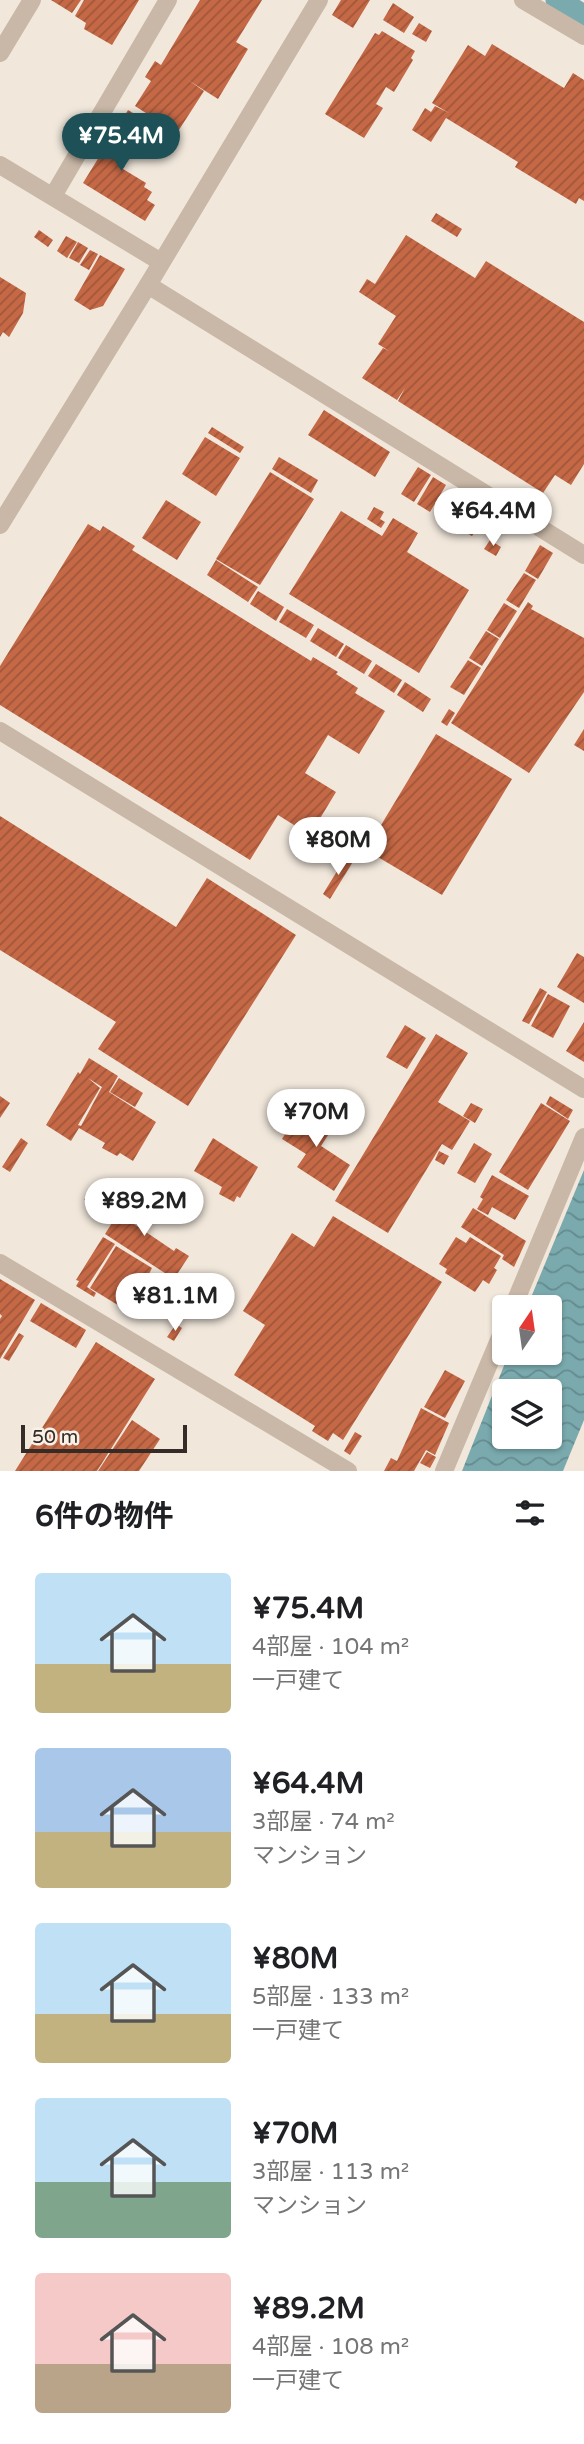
<!DOCTYPE html>
<html lang="ja">
<head>
<meta charset="utf-8">
<style>
  :root { --surface:#fff; --page:#f6f6f6; --text:#202124; --muted:#757577; --accent:#1d5157 }
  body { margin:0; font-family:"Varela Round","Noto Sans JP",sans-serif; background:var(--page); color:var(--text); height:100vh; display:flex; flex-direction:column; font-size:26px; white-space:nowrap }
  * { box-sizing:border-box; margin:0 }
  p { font-size:23px; color:var(--muted) }
  .icon { flex:none; width:38px; height:38px; fill:none; stroke:currentColor; stroke-width:2; stroke-linecap:round; stroke-linejoin:round }
  .map { position:relative; height:1471px; overflow:hidden }
  .drawer { display:flex; flex-direction:column; background:var(--surface); flex:1 }
  .drawer>* { flex:none }
  .needle { width:46px; rotate:13deg }
  .controls { position:absolute; left:492px; top:1295px; display:grid; gap:14px }
  .controls a { display:grid; place-items:center; width:70px; height:70px; border-radius:7px; background:var(--surface); box-shadow:0 2px 5px #0004; font-size:35px }
  .scale { position:absolute; left:21px; bottom:18px; width:166px; box-sizing:border-box; padding-left:7px; border:4px solid #362c27; border-top:0; font-size:19px; line-height:24px; white-space:nowrap; color:#362c27; -webkit-text-stroke:5px #f9f1e7; paint-order:stroke }
  .price { position:absolute; translate:-50% -60px; padding:0 16px; border-radius:24px; background:#fff; color:#222; font-size:23px; line-height:46px; filter:drop-shadow(0 2px 4px #0008) }
  .price::after { content:''; position:absolute; left:50%; top:42px; width:21px; height:16px; margin-left:-10px; background:inherit; clip-path:polygon(0 0,100% 0,50% 100%) }
  .price.on { background:var(--accent); color:#fff }
  ul { padding:0; list-style:none }
  li { display:flex; align-items:center; gap:21px; height:175px; padding:0 35px }
  li span { display:grid; place-items:center; flex:none; width:196px; height:140px; border-radius:7px; color:#555 }
  li>.icon { margin-inline-start:auto }
  span .icon { width:84px; height:84px; fill:#fffc; stroke-width:1 }
  li b { font-size:30px }
  h2 { display:flex; justify-content:space-between; align-items:center; height:84px; padding:0 35px; font-size:30px }
  .map>svg:first-child { display:block }
  .water { fill:url(#water-waves); fill-rule:evenodd }
  .lines { fill:none; stroke-linecap:round; stroke-linejoin:round }
  .canal { stroke:#7aaaae; stroke-width:23 }
  .building { fill:url(#building-hatch); fill-rule:evenodd }
  .minor { stroke:#c9b8a7; stroke-width:18 }
  .tertiary { stroke:#c9b8a7; stroke-width:18 }
</style>
</head>
<body>
<div class="map">
<svg width="584" height="1471" viewBox="0 0 584 1471">
  <defs>
    <pattern id="water-waves" width="16" height="10" patternUnits="userSpaceOnUse" patternTransform="scale(1.75)"><rect width="16" height="10" fill="#7aaaae"/><path d="M0 5q4-4 8 0t8 0" fill="none" stroke="#658b8e"/></pattern>
    <pattern id="building-hatch" width="6" height="6" patternUnits="userSpaceOnUse" patternTransform="scale(1.75)"><rect width="6" height="6" fill="#c56845"/><path d="M-1 1l2-2M0 6l6-6M5 7l2-2" fill="none" stroke="#a1563a"/></pattern>
  </defs>
  <rect width="100%" height="100%" fill="#f1e7db"/>
  <!-- water -->
  <path class="water" d="M584 1170V1420L563 1471H462L509 1353H550V1307H527ZM504 1391H550V1437H504Z"/>
  <g class="lines">
    <!-- canal -->
    <path class="canal" d="M557 0 584 16"/>
  </g>
  <!-- building -->
  <path class="building" d="M51 0H81L72 13Z
    M84 0H139L112 45 84 29 86 23 75 16Z
    M200 0H262L236 42 248 49 218 99 188 80 204 91 177 133 135 106 151 81 145 77 155 61 161 65Z
    M341 0H370L353 28 332 15Z
    M393 3 414 17 404 33 383 20Z
    M419 23 432 31 426 42 412 34Z
    M382 31 415 51 411 58 413 60 394 92 386 87 376 104 383 108 364 138 325 114 375 33 379 35Z
    M492 44 564 88 573 73 584 80V201L579 198 576 204 515 167 518 162 446 118 431 142 412 130 425 108 431 112 435 106 449 113 432 103 468 45 485 56Z
    M128 110 143 119 117 161 125 166 123 169 146 183 144 187 152 192 147 200 155 205 145 221 83 183Z
    M436 213 462 229 457 237 431 221Z
    M39 230 53 240 48 247 34 237Z
    M406 235 475 278 486 261 584 322V464L571 485 555 475 543 493 398 401 405 388 397 400 362 378 383 348 389 351 378 344 396 316 359 292 367 279 375 284Z
    M66 236 77 242 67 258 57 251Z
    M78 242 88 248 79 263 69 258Z
    M90 250 98 254 89 270 80 265Z
    M100 255 125 269 103 306 90 310 74 300Z
    M0 277 26 293 23 313 9 337 3 332 0 337Z
    M324 410 390 452 375 477 308 435Z
    M212 427 244 447 240 453 208 433Z
    M205 437 240 458 216 496 182 474Z
    M279 457 318 480 311 493 272 469Z
    M418 467 431 475 414 502 401 494Z
    M270 472 314 499 260 585 216 559Z
    M433 477 446 485 430 512 417 504Z
    M459 493 472 501 455 529 442 521Z
    M166 500 201 522 177 560 142 538Z
    M474 504 487 511 472 536 459 529Z
    M374 507 384 512 380 519 385 522 381 528 367 519Z
    M341 511 382 536 393 518 418 533 407 552 469 590 419 673 289 594Z
    M88 524 100 531 103 526 135 546 132 550 311 661 313 657 338 672 336 674 358 688 355 693 385 711 359 754 328 735 305 773 336 792 310 835 278 815 250 860 0 705V666Z
    M490 540 501 547 496 556 484 549Z
    M540 545 553 553 538 579 525 571Z
    M216 560 258 587 248 602 207 575Z
    M524 573 536 580 519 608 506 600Z
    M258 591 284 607 276 621 250 604Z
    M528 602 533 606 531 609 584 638V692L529 773 451 723Z
    M504 603 517 611 500 638 487 630Z
    M287 609 314 625 306 638 279 622Z
    M318 628 344 644 336 657 310 641Z
    M486 631 499 639 482 666 469 658Z
    M346 645 372 661 364 674 338 658Z
    M468 660 481 668 464 695 450 687Z
    M376 664 402 680 394 693 368 676Z
    M405 682 431 699 423 712 397 695Z
    M449 709 455 713 447 726 441 722Z
    M584 729V751L574 745Z
    M436 734 512 779 442 895 366 850Z
    M0 816 176 927 207 878 296 935 188 1106 98 1049 116 1022 0 950Z
    M347 855 354 860 330 899 323 894Z
    M577 953 584 957V1003L557 987Z
    M540 988 547 992 529 1024 522 1021Z
    M548 994 570 1006 553 1038 531 1026Z
    M584 1022V1062L566 1051Z
    M405 1025 426 1038 407 1069 386 1057Z
    M436 1034 468 1053 438 1102 470 1121 452 1150 442 1144 388 1233 335 1201Z
    M89 1058 118 1076 109 1092 156 1122 133 1161 120 1153 117 1156 102 1148 105 1143 79 1128 71 1141 46 1125 78 1072 80 1074ZM88 1078 102 1087 81 1126 78 1125 100 1088Z
    M119 1078 143 1093 135 1107 110 1092Z
    M0 1096 10 1103 0 1118Z
    M550 1096 573 1110 568 1119 546 1104Z
    M471 1103 483 1109 475 1123 463 1116Z
    M541 1103 570 1121 528 1190 499 1172Z
    M303 1106 334 1126 321 1146 350 1165 334 1191 297 1167 306 1154 282 1139Z
    M21 1138 28 1143 10 1172 2 1167Z
    M213 1138 258 1167 240 1198 237 1196 234 1202 219 1194 222 1187 194 1171Z
    M474 1143 492 1154 475 1183 457 1173Z
    M439 1151 449 1156 444 1165 435 1160Z
    M492 1175 529 1196 515 1220 492 1207 488 1215 477 1209 483 1199 480 1197Z
    M92 1186 108 1194 101 1209 84 1200Z
    M132 1191 149 1202 134 1224 174 1251 176 1248 189 1256 174 1279 105 1234Z
    M473 1208 526 1241 514 1267 502 1259 504 1255 461 1227Z
    M333 1216 442 1282 343 1440 333 1433 328 1441 312 1431 315 1426 234 1375 265 1325 243 1311 292 1233 314 1247Z
    M103 1237 115 1244 87 1287 96 1293 94 1297 76 1286 79 1281 76 1280Z
    M456 1237 466 1243 470 1237 501 1256 494 1268 497 1270 489 1284 483 1280 475 1292 445 1273 447 1269 439 1264Z
    M116 1246 152 1268 141 1290 133 1286 121 1307 90 1288Z
    M0 1279 35 1300 0 1359V1319L2 1316 0 1314Z
    M41 1303 86 1330 76 1348 30 1321Z
    M176 1324 182 1328 174 1341 167 1337Z
    M19 1333 24 1336 9 1361 3 1358Z
    M96 1342 155 1379 97 1471H15Z
    M445 1370 465 1381 445 1418 424 1407Z
    M421 1408 449 1423 435 1455 426 1450 414 1471H384L391 1458 397 1461Z
    M132 1420 160 1439 139 1471H98Z
    M355 1432 362 1436 350 1455 344 1451Z
    M427 1452 436 1457 430 1468 420 1463Z"/>
  <g class="lines">
    <!-- minor -->
    <path class="minor" d="M523 0 584 36
      M0 53 32 0
      M53 196 168 0
      M148 285 584 555
      M0 731 584 1089
      M513 1307 584 1137
      M444 1471 504 1328"/>
    <!-- tertiary -->
    <path class="tertiary" d="M0 165 161 262
      M0 525 148 285 319 0
      M0 1263 348 1471"/>
  </g>
</svg>
<div class="controls">
<a><svg class="needle" viewBox="-14 -14 28 28"><path d="M0-13l5 13h-10z" fill="#e53935"/><path d="M0 13l5-13h-10z" fill="#757577"/></svg></a>
<a><svg class="icon" aria-label="layers" viewBox="0 0 24 24"><path d="M12 4l9 5-9 5-9-5zM3 14l9 5 9-5"/></svg></a>
</div>
<div class="scale">50 m</div>
<b class="price on" style="left:121px;top:173px">¥75.4M</b>
<b class="price" style="left:493px;top:548px">¥64.4M</b>
<b class="price" style="left:338px;top:877px">¥80M</b>
<b class="price" style="left:316px;top:1149px">¥70M</b>
<b class="price" style="left:144px;top:1238px">¥89.2M</b>
<b class="price" style="left:175px;top:1333px">¥81.1M</b>
</div>
<section class="drawer">
<h2>6件の物件<svg class="icon" aria-label="filters" viewBox="0 0 24 24"><path d="M4 7h16M4 17h16"/><circle cx="9" cy="7" r="2"/><circle cx="15" cy="17" r="2"/></svg></h2>
<ul>
<li><span style="background:linear-gradient(#bfe0f5 65%,#c2b280 0)"><svg class="icon" aria-label="home" viewBox="0 0 24 24"><path d="M3 11l9-7 9 7M6 9v11h12V9"/></svg></span><div><b>¥75.4M</b><p>4部屋 · 104 m²</p><p>一戸建て</p></div></li>
<li><span style="background:linear-gradient(#a9c7e8 60%,#c2b280 0)"><svg class="icon" aria-label="home" viewBox="0 0 24 24"><path d="M3 11l9-7 9 7M6 9v11h12V9"/></svg></span><div><b>¥64.4M</b><p>3部屋 · 74 m²</p><p>マンション</p></div></li>
<li><span style="background:linear-gradient(#bfe0f5 65%,#c2b280 0)"><svg class="icon" aria-label="home" viewBox="0 0 24 24"><path d="M3 11l9-7 9 7M6 9v11h12V9"/></svg></span><div><b>¥80M</b><p>5部屋 · 133 m²</p><p>一戸建て</p></div></li>
<li><span style="background:linear-gradient(#bfe0f5 60%,#7fa58c 0)"><svg class="icon" aria-label="home" viewBox="0 0 24 24"><path d="M3 11l9-7 9 7M6 9v11h12V9"/></svg></span><div><b>¥70M</b><p>3部屋 · 113 m²</p><p>マンション</p></div></li>
<li><span style="background:linear-gradient(#f6c9c9 65%,#b9a48a 0)"><svg class="icon" aria-label="home" viewBox="0 0 24 24"><path d="M3 11l9-7 9 7M6 9v11h12V9"/></svg></span><div><b>¥89.2M</b><p>4部屋 · 108 m²</p><p>一戸建て</p></div></li>
</ul>
</section>
</body>
</html>
